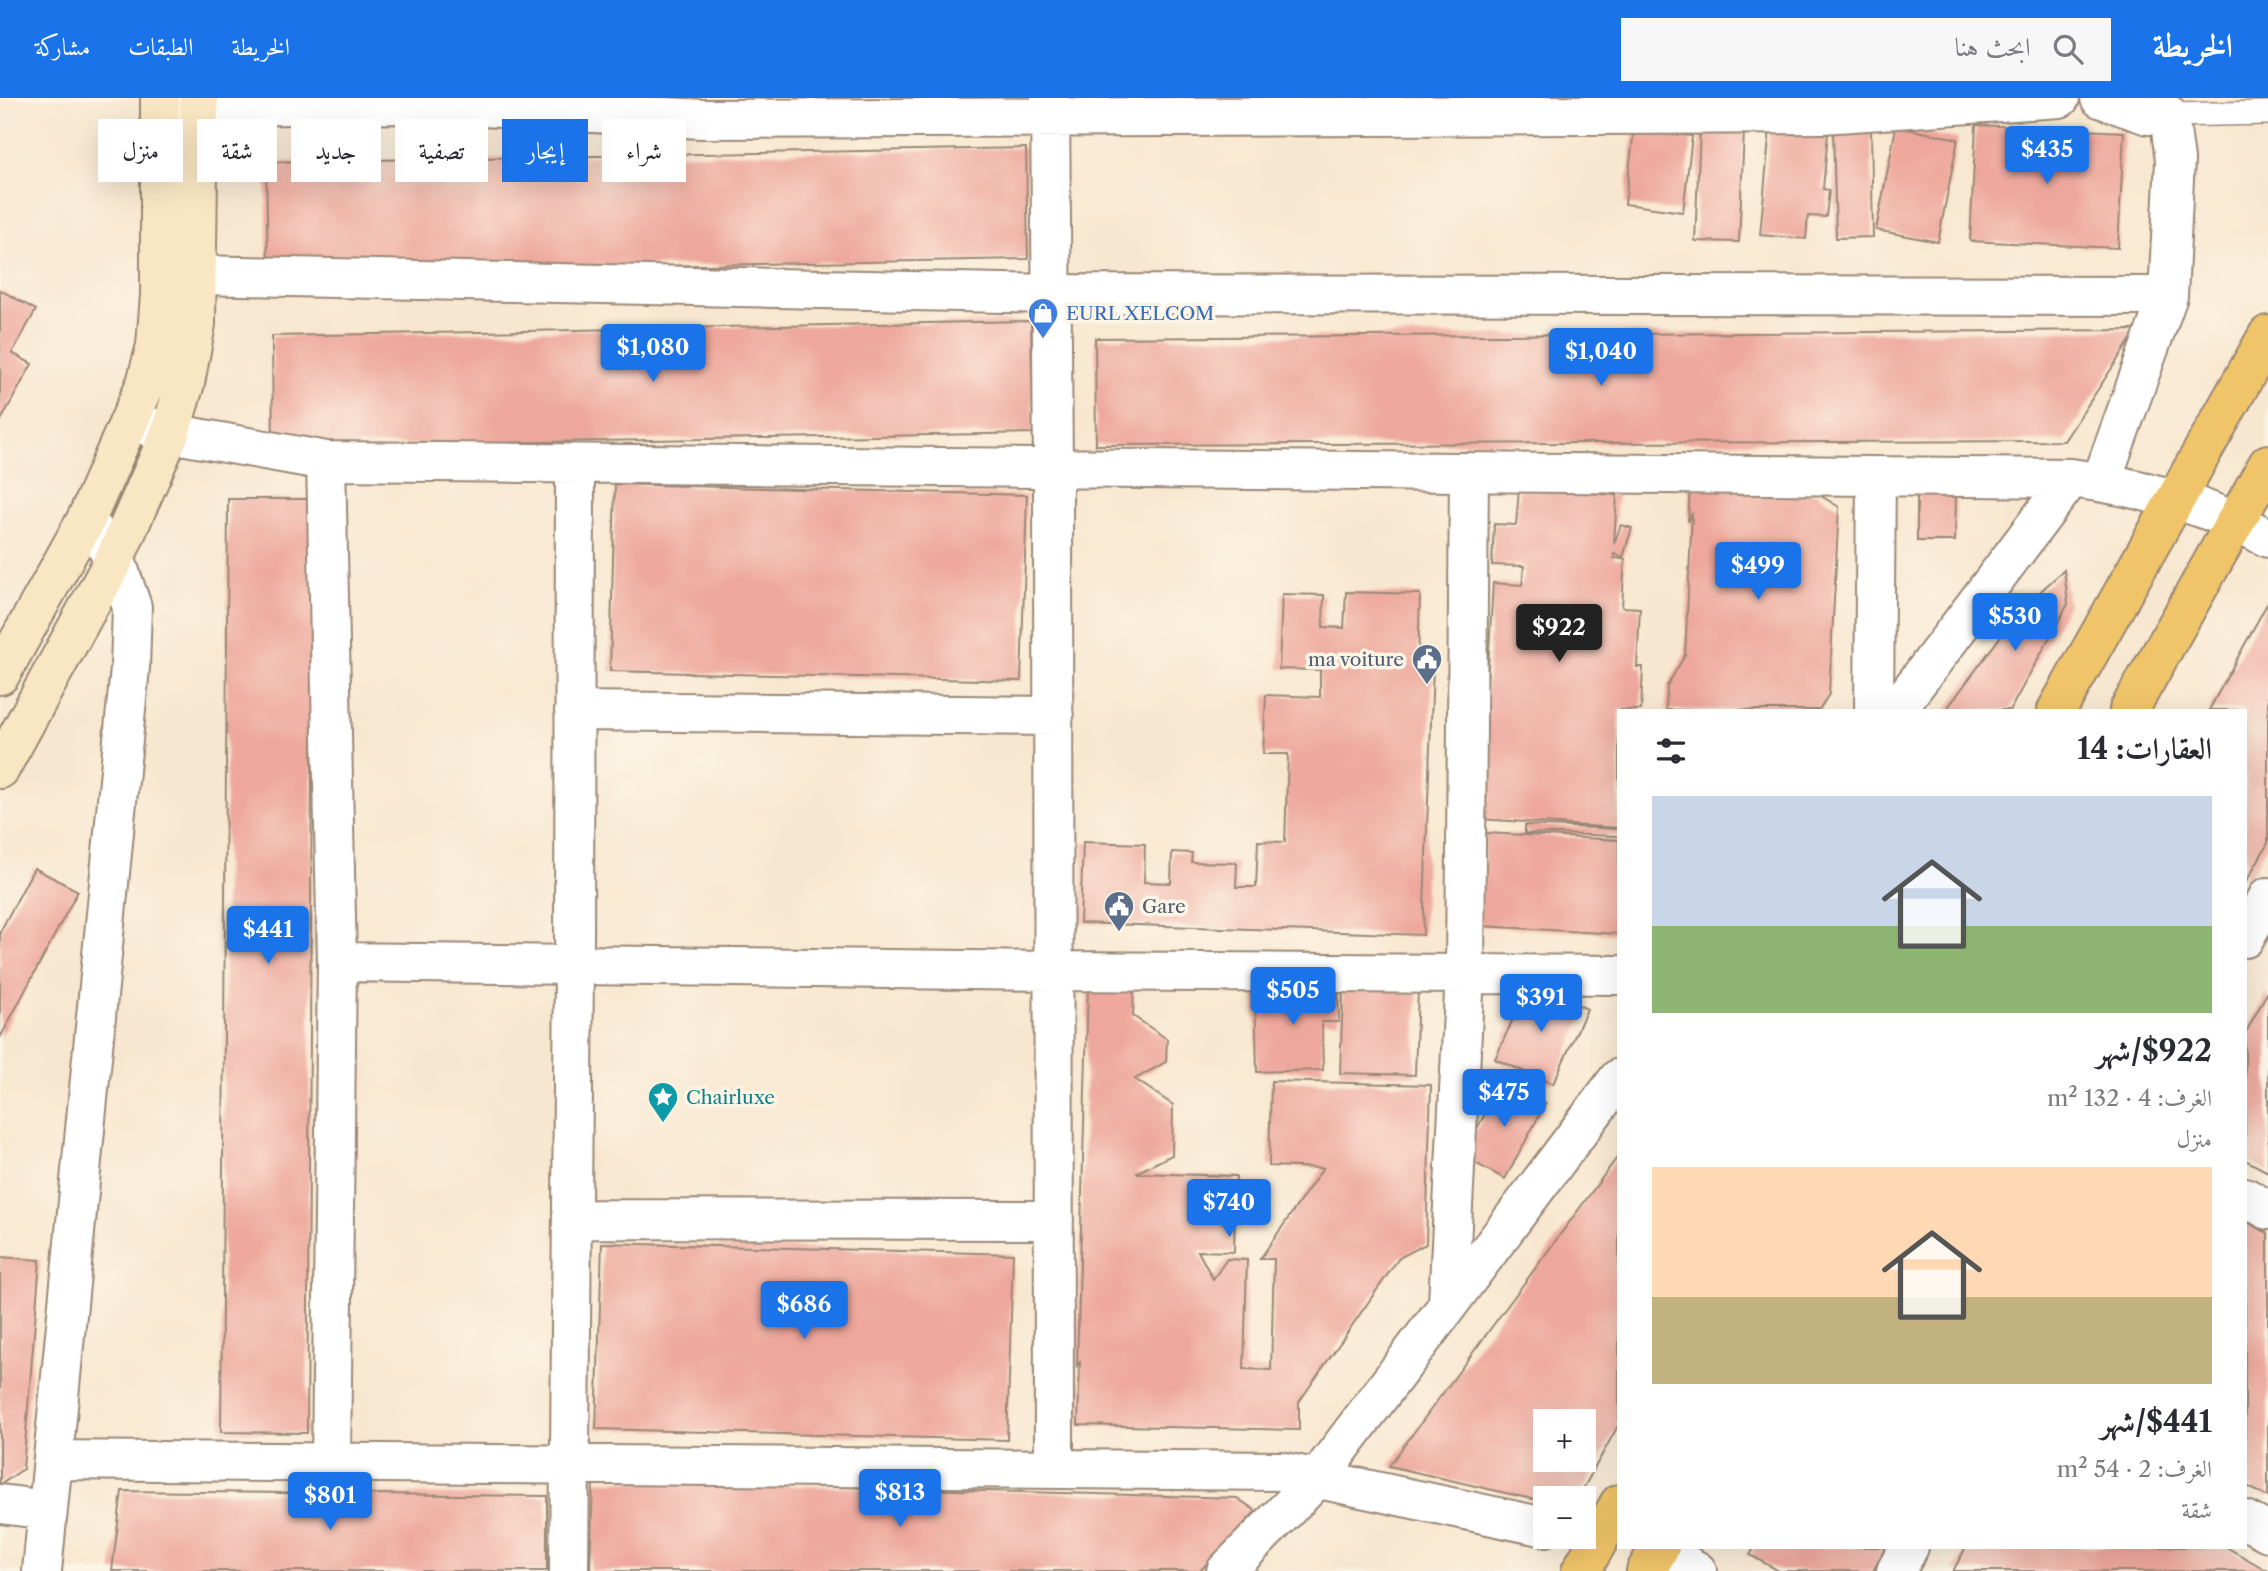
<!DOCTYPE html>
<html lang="ar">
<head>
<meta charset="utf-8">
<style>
  :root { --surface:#fff; --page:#f7f7f7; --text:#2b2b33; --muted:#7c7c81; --accent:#1a73e8 }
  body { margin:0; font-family:"Libre Caslon Text",Amiri,serif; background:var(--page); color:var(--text); direction:rtl; height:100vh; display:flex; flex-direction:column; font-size:26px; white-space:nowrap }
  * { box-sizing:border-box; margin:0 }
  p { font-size:23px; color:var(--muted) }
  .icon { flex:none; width:38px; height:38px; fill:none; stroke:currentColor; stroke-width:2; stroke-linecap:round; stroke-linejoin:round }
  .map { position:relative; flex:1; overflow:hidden; direction:ltr }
  .side { position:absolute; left:1617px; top:611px; width:630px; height:840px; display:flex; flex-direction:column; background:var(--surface); border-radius:0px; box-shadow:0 7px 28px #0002; direction:rtl }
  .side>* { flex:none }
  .top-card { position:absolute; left:21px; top:21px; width:665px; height:63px; direction:rtl; display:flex; gap:14px }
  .buttons { position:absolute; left:1533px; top:1311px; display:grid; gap:14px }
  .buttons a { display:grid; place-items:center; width:63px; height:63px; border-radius:0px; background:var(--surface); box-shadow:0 7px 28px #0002; font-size:35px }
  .price { position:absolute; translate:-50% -60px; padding:0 16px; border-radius:7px; background:var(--accent); color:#fff; font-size:23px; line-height:46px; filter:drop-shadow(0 2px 4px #0008) }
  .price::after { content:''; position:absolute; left:50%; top:42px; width:21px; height:16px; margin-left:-10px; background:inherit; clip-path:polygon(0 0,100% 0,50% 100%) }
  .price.selected { background:#222; color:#fff }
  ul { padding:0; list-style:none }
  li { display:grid; align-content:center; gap:14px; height:371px; padding:0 35px }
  li span { display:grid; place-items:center; height:217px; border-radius:0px; color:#555 }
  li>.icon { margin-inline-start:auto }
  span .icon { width:126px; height:126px; fill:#fffc; stroke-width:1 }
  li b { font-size:30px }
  h2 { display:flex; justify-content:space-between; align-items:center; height:84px; padding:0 35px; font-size:30px }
  .chip { padding:0 24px; border-radius:0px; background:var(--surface); box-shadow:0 7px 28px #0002; font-size:24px; line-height:63px }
  .chip.selected { background:var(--accent); color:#fff }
  header { display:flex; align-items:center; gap:42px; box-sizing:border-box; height:98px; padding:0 35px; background:var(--accent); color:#fff }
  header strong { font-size:33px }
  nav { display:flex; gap:38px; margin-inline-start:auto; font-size:24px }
  .search { width:490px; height:63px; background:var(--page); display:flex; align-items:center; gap:18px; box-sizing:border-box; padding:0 24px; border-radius:0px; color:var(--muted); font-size:26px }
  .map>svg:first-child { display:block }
  .building { fill:#eea79c; fill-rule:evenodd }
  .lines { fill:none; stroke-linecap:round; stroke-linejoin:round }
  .lane-casing { stroke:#9a8877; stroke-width:26 }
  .street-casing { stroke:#9a8877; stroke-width:42 }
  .secondary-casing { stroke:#9a8877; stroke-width:42 }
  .primary-casing { stroke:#9a8877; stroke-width:42 }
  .lane { stroke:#fff; stroke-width:23 }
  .street { stroke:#fff; stroke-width:38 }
  .secondary { stroke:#f9e7c3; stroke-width:38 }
  .primary { stroke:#f0c469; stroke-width:38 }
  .labels { text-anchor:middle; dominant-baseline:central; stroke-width:7; stroke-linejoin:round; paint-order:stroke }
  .shop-label { font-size:19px; fill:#366cbe; stroke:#fcf5e5; text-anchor:start }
  .service-label { font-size:19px; fill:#4e5e75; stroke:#fcf5e5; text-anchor:end }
  .culture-label { font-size:19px; fill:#0d838f; stroke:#fcf5e5; text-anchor:start }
</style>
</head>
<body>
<header>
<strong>الخريطة</strong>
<div class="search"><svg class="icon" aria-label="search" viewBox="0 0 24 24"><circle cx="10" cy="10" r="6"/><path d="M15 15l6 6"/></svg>ابحث هنا</div>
<nav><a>الخريطة</a><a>الطبقات</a><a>مشاركة</a></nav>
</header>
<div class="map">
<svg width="2268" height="1473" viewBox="0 0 2268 1473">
  <rect width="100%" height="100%" fill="#fcf5e5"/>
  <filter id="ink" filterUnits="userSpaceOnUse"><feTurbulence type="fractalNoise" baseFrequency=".0143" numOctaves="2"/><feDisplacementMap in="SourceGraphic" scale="14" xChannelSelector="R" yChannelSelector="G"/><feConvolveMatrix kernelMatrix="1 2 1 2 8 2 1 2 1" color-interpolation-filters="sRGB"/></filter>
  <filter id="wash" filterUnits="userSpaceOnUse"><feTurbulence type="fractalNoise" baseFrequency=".00686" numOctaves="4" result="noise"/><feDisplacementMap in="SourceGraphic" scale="28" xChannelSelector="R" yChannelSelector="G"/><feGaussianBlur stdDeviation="1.57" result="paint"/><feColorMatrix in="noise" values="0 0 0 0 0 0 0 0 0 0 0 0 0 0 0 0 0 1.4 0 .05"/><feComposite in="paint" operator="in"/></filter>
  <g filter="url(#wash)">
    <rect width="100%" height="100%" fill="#f8e7d0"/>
    <g id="blocks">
      <!-- building -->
      <path class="building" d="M1976 27 2124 34 2118 150 1970 143Z
        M1896 29 1958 41 1938 144 1876 132Z
        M1770 30 1828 35 1823 91 1829 92 1826 119 1808 118 1806 141 1760 137Z
        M1871 30 1873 139 1836 140 1833 31Z
        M1700 31 1744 33 1739 144 1695 143Z
        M1634 32 1692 38 1683 114 1625 106Z
        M1026 50 1028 161 268 175 266 64Z
        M0 192 36 212 12 255 32 266 0 324Z
        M1031 223 1033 335 273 349 272 238Z
        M2137 232 2064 343 1096 347 1095 240Z
        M615 386 1027 397 1021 583 610 573Z
        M1690 389 1816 395 1839 409 1829 596 1819 612H1666L1667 588 1685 557 1692 415 1688 424Z
        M1519 391 1617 397 1614 446 1621 427 1632 430 1623 459 1614 456V460L1625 461 1622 509 1640 510 1637 569H1643L1641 612H1619V730L1479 721 1493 485 1522 487 1524 468 1492 467 1494 426 1516 427Z
        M1917 392 1956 393 1955 443H1917Z
        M228 401H314L307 1335 221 1334Z
        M2064 472 2068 506 2010 612H1946L2021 511Z
        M1346 494 1420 496 1418 569H1433L1423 837 1080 825 1083 744 1145 746 1144 784 1171 785 1172 754 1192 755 1191 764 1237 765 1236 789H1256L1258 743 1285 744 1288 656H1263L1266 597 1320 599V572L1279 571 1282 496 1324 497 1323 529 1344 530Z
        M2268 504V745L2245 786V612H2209Z
        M1525 727 1619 731V738L1525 735Z
        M1485 735 1619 742V836L1480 828Z
        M34 770 78 793 0 940V834Z
        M1529 885 1587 911 1553 986 1495 961Z
        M1338 888 1339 924H1322L1323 972 1257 974 1255 891Z
        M1088 889H1134L1133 918 1167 941 1166 964 1135 981 1173 1007 1172 1057 1136 1075 1236 1078 1234 1154 1198 1153 1213 1181 1227 1161 1247 1162 1244 1271 1271 1272 1274 1161H1260L1323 1070 1269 1068 1271 983 1431 987 1426 1146 1399 1160 1299 1304V1332L1078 1327 1080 1264 1077 1268Z
        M1418 891 1415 977 1340 975 1343 893Z
        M2268 893V1074L2245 1062V936Z
        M1504 981 1546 1005 1505 1081 1462 1058Z
        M1619 1057V1326L1578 1400H1545V1404L1389 1368ZM1545 1323H1584V1362H1545Z
        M2245 1123 2268 1135V1399L2245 1387Z
        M602 1145 1013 1156 1007 1342 596 1331Z
        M0 1159 40 1162 23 1371 0 1387Z
        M593 1382 1237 1400 1256 1413 1200 1473H590Z
        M122 1393 547 1398V1473H112Z
        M1755 1449H1886L1873 1473H1779L1750 1457Z
        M1966 1449H2226L2268 1473H1953Z"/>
    </g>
  </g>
  <g filter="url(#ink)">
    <use href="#blocks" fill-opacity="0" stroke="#9a8877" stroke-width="2"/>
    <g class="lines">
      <!-- lane casing -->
      <g class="lane-casing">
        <path id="lane" d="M2169 17 2268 15"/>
      </g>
      <!-- street casing -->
      <g class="street-casing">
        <path id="street" d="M1050 0 1053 371 1054 1371
          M2100 0 2148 17H2169L2175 62 2168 198 2101 384
          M166 8 428 6 702 21 1822 16 2060 0
          M196 177 1052 196 2168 198
          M130 323 170 335 326 363 2071 380C2141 389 2207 406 2268 440
          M326 363 337 864 331 1365
          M1874 612 1876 379
          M1896 612 2071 380
          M574 613 1054 618
          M2245 840 2268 799
          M337 864 1054 873 1619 877
          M2245 1099 2268 1112
          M572 1121 1054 1122
          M1448 1205 1465 876 1469 376
          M53 1362 1281 1373 1545 1429
          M0 1406 48 1412
          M2245 1422 2268 1434
          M1658 1452 1697 1473
          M42 1473 130 570 132 509 115 460 86 422
          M569 1473 574 867 575 366
          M1226 1473 1317 1381 1619 980
          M1896 1473 1909 1449"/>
      </g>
      <!-- secondary casing -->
      <g class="secondary-casing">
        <path id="secondary" d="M0 577 86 422 146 285 156 248 160 197V0
          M0 671 115 460 170 335 185 285 196 226 199 0"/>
      </g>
      <!-- primary casing -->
      <g class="primary-casing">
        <path id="primary" d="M2057 612 2268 237
          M2129 612 2268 366
          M1581 1473 1619 1406
          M1646 1473 1660 1449"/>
      </g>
      <!-- lane -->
      <use href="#lane" class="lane"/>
      <!-- street -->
      <use href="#street" class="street"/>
      <!-- secondary -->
      <use href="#secondary" class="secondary"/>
      <!-- primary -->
      <use href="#primary" class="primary"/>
    </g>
  </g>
  <!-- icons -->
  <defs>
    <g id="shop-pin" transform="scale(1.575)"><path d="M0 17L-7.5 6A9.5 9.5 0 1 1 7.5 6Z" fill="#3f7fe0" stroke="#fcf5e5"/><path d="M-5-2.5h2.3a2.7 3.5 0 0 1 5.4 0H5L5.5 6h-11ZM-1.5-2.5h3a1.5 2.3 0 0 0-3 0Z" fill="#fff"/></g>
    <g id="civic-pin" transform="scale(1.575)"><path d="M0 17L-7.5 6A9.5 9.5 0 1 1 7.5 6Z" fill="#5c6f8a" stroke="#fcf5e5"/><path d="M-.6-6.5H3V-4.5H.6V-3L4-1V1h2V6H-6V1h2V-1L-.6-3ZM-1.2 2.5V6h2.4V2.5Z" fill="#fff"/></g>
    <g id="sight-pin" transform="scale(1.575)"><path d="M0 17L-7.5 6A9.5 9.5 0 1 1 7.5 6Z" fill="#0f9aa8" stroke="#fcf5e5"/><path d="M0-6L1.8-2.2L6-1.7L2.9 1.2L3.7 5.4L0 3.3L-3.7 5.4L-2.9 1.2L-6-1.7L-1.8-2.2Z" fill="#fff"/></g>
  </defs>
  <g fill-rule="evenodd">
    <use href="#shop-pin" x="1043" y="215"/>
    <use href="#civic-pin" x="1427" y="561"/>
    <use href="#civic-pin" x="1119" y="808"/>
    <use href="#sight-pin" x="663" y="999"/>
  </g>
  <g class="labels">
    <!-- shop labels -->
    <g class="shop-label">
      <text x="1066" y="215">EURL XELCOM</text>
    </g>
    <!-- service labels -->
    <g class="service-label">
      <text x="1404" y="561">ma voiture</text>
      <text x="1142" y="808" text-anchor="start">Gare</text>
    </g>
    <!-- culture labels -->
    <g class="culture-label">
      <text x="686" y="999">Chairluxe</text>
    </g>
  </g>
</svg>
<div class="buttons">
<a>+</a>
<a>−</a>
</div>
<b class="price" style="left:2047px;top:88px">$435</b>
<b class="price" style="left:653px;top:286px">$1,080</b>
<b class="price" style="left:1601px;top:290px">$1,040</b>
<b class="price" style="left:1758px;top:504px">$499</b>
<b class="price" style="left:2015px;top:555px">$530</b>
<b class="price selected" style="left:1559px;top:566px">$922</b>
<b class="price" style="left:268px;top:868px">$441</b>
<b class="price" style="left:1293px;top:929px">$505</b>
<b class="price" style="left:1541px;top:936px">$391</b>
<b class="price" style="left:1504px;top:1031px">$475</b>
<b class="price" style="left:1229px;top:1141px">$740</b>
<b class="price" style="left:804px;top:1243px">$686</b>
<b class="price" style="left:900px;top:1431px">$813</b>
<b class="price" style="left:330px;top:1434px">$801</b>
<div class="top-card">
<a class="chip">شراء</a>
<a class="chip selected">إيجار</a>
<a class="chip">تصفية</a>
<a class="chip">جديد</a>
<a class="chip">شقة</a>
<a class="chip">منزل</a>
</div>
<section class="side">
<h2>العقارات: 14<svg class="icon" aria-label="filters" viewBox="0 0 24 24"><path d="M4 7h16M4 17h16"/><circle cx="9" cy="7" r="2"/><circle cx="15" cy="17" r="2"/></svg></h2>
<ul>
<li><span style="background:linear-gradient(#c9d6e8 60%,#8fb573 0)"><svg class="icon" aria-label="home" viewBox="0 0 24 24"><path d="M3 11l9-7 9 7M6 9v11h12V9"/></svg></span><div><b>$922/شهر</b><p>الغرف: 4 · 132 m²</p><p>منزل</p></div></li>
<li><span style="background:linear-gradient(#ffd9b3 60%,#c2b280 0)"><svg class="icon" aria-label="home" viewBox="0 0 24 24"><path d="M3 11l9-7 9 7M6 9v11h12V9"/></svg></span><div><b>$441/شهر</b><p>الغرف: 2 · 54 m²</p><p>شقة</p></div></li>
</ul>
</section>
</div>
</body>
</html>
